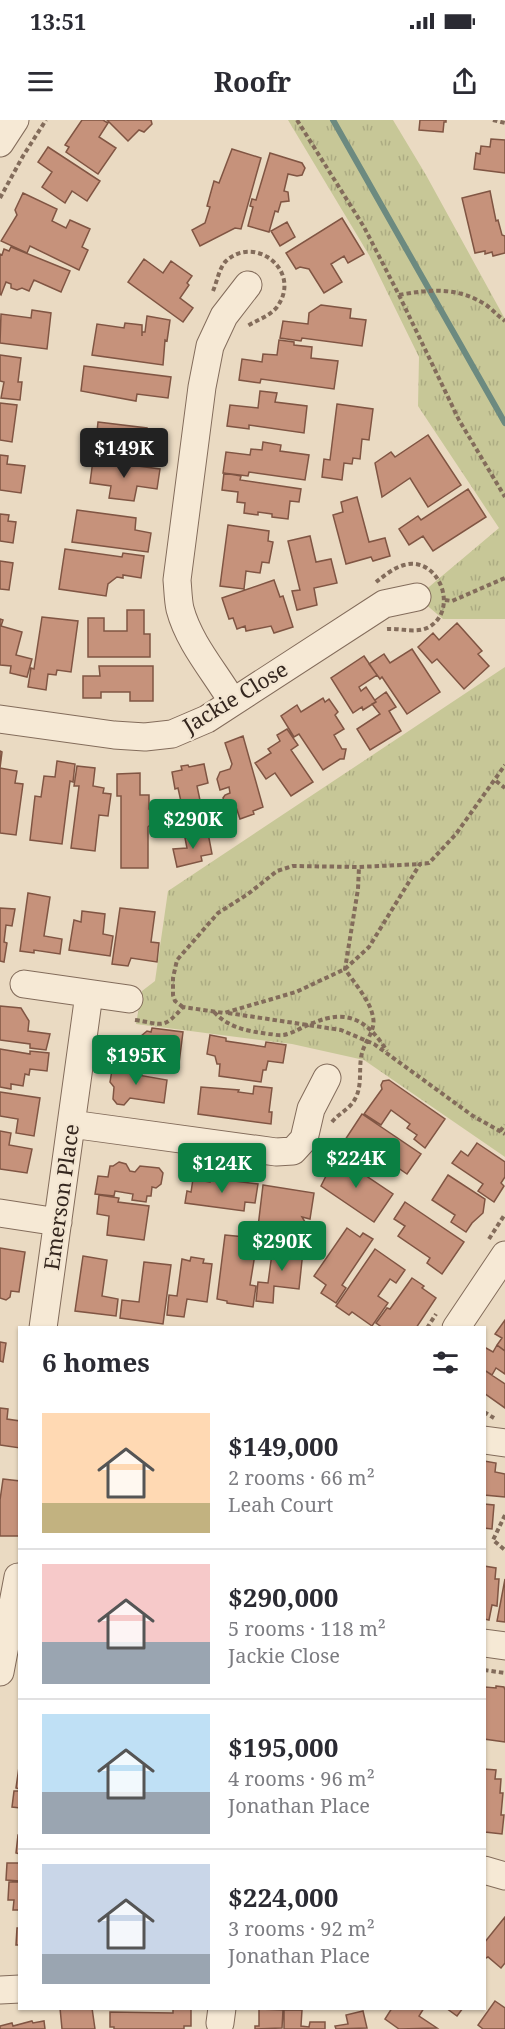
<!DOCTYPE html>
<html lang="en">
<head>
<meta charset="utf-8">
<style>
  :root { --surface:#fff; --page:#f7f7f7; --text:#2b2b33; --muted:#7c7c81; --line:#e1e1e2; --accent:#0b8043 }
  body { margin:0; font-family:"Noto Serif",serif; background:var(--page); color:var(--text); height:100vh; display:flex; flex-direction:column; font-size:22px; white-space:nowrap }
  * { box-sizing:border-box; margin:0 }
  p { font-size:20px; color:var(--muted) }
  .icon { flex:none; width:33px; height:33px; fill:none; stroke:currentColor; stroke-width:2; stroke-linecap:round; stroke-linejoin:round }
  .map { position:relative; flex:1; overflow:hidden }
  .panel { position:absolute; left:18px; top:1206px; width:468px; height:684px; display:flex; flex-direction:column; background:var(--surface); border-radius:0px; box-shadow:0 2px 4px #0004 }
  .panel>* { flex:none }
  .price { position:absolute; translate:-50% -51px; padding:0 14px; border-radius:6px; background:var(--accent); color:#fff; font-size:20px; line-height:39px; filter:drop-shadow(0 2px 3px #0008) }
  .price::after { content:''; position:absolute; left:50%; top:36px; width:18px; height:14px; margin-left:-9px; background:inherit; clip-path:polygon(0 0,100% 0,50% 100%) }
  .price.selected { background:#222; color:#fff }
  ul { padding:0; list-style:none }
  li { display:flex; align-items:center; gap:18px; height:150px; padding:0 24px }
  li+li { border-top:2px solid var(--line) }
  li span { display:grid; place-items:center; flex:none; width:168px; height:120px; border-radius:0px; color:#555 }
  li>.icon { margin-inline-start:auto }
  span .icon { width:72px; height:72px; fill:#fffc; stroke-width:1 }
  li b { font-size:26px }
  h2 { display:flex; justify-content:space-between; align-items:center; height:72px; padding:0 24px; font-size:26px }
  .status { display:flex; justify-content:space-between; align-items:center; height:42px; padding:0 30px; background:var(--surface); direction:ltr }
  .status svg { height:16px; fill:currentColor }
  header { display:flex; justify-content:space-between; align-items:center; height:78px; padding:0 24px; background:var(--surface); font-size:27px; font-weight:700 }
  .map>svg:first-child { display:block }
  .park { fill:url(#park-tufts) }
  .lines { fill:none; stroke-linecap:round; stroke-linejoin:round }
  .stream { stroke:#6c8a80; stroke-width:6 }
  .building { fill:#c6927b; stroke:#805543; stroke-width:1.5 }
  .minor-casing { stroke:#836c5b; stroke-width:29 }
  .path { stroke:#836c5b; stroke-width:4; stroke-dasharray:4.5 3; stroke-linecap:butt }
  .minor { stroke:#f6e9d5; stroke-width:27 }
  .labels { text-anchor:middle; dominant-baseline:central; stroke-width:4.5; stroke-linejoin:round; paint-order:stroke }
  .street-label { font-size:21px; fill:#34261e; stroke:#f2e5d1 }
</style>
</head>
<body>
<div class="status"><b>13:51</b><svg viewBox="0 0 49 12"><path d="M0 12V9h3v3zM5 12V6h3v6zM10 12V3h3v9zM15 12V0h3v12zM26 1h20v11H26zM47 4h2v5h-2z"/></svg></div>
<header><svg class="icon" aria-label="menu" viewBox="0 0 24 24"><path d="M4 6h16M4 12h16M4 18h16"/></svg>Roofr<svg class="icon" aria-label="share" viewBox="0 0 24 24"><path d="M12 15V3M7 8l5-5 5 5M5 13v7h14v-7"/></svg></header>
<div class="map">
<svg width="505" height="1909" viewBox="0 0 505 1909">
  <defs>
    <pattern id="park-tufts" width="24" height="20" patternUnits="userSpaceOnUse" patternTransform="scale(1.5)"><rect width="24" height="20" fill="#c7c797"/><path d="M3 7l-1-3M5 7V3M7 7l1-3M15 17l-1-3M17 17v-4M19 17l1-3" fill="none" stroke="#acab82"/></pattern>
  </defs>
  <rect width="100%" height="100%" fill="#eadac2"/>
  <!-- park -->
  <path class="park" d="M288 0H393L426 55 505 199V499H443L417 477 499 408 418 286 419 237 369 135Z
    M505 547V1037L364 940 292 924 136 904 142 871 155 861 168 771Z"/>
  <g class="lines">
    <!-- stream -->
    <path class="stream" d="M333 0 505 303"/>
  </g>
  <!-- building -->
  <path class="building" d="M82 0H103L108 3 99 17 116 28 98 54 66 32 69 27 65 25Z
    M107 0H151L152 4 144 12 139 10 128 21Z
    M420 0H446V2H444L443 12 419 10Z
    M491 19 505 20V53L474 49 476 33 480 34 481 26 490 27Z
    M48 27 100 61 87 81 72 71 65 83 42 67 52 52 38 42Z
    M232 29 261 38 241 109 235 108 200 126 192 110 205 103 210 87 207 86 214 61 219 63Z
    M270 33 302 43 305 48 302 55 297 56 288 54 284 71 288 72 289 81 281 82 278 92 275 91 269 112 248 106 253 87 250 86 252 79 256 80Z
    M490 71 496 101 498 100 502 115 505 116V133L493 136 492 132 485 134V131L475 133 462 78Z
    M23 73 57 89 52 101 66 108 70 100 90 109 82 127 88 130 79 150 30 126 27 133 1 121 17 95 15 90Z
    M342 98 364 134 348 143 344 136 331 144 342 162 324 173 309 149 300 147 296 149 286 133Z
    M287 102 295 117 280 126 271 111Z
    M11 127 70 151 61 172 34 160 29 171 22 168 17 170 11 168V164L6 162 1 175 0 174V134L2 135 4 129 9 131Z
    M144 139 163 153 171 141 192 156 187 163 189 165 180 178 193 188 183 202 128 162Z
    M321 185 351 189 350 198 366 200 362 226 302 218 301 221 280 218 283 201 308 204 309 193Z
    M32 190 51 193 47 229 0 223 1 194 31 198Z
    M147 196 170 200 167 221 165 220 163 245 92 235 97 204 124 208 125 203 142 205V216V212H145Z
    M279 220 294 222V225L312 227 311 238 338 241 334 269 261 259 260 263 239 260 242 239 262 242 263 234 277 235Z
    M0 235 21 238 18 262H22L20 280 1 278 4 262 0 261Z
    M84 246 171 257 168 278 137 274 136 281 81 271Z
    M260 271 277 273 275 282 307 286 304 313 249 305V309L227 306 230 285 258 288Z
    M0 283 17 285 12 322 0 320Z
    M337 284 373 289 369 320 362 319 360 339 353 338 352 344 344 343 342 360 322 357 324 339 330 340Z
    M98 302 147 308 145 324 163 326 160 345 142 343 143 337 95 332Z
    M428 315 461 365 428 387 410 358 382 377 375 343 391 332 395 337Z
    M263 322 281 325 280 331 309 335 305 360 249 352 248 356 223 353 226 332 250 335 251 329 262 330Z
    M0 335 8 336 7 344 25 346 21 373 0 370Z
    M93 340 160 349 157 369 137 366 134 381 109 378 111 366 90 363Z
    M224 353 241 356 240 360 301 369 299 382 290 381 288 399 272 397V394L258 392V395L244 393 245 383 237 382 238 372 222 370Z
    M468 369 486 397 433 431 423 416 409 425 399 409 418 396 421 400Z
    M357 377 369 422 385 418 390 436 373 441 371 437 346 444 333 395 343 392 341 382Z
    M77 390 136 398 135 410 151 413 148 432 72 422Z
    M0 394 9 395 8 401 16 402 13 423 0 421Z
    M228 405 269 411 268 421 273 422 269 443 262 442 260 453 246 451 244 469 220 466Z
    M310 416 316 442 331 439 337 463 314 468 317 485 297 490 292 471 300 470 288 421Z
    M65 429 122 437 123 433 144 436 141 458 123 455V458L117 457 108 464 106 476 59 469Z
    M0 441 13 443 9 470 0 469Z
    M274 460 280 477 283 476 293 507 274 513 271 506 246 511 245 506 237 509 233 498 229 499 222 478Z
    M127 490H144V514H150V537H88V498H104V511H127Z
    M42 497 78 501 71 552 57 550 56 555 48 554 46 570 28 567 31 548 34 549Z
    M0 499 3 500 1 506 22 512 16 535 32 539 27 557 10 553 11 546 0 545Z
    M457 503 482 531 478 534 489 546 464 569 437 539 432 543 418 527 433 513 439 520Z
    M412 529 440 572 407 594 382 557 380 559 369 544 384 534 390 543Z
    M364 536 377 555 359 567 361 571 366 567 376 582 363 590 362 587 353 593 331 558Z
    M99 546H153V581H130V572H101V578H83V556H100Z
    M386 572 396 587 389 591 401 611 370 630 357 609 380 594 372 584 376 582 375 580Z
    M323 578 325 582 329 579 338 592 335 595 344 609 334 615 342 629H346L344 639H340L323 650 299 614 294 617 281 596 297 585 301 592Z
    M287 609 298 625 291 630 313 662 291 676 275 653 266 659 255 643 271 633 268 629 280 621 277 615Z
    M243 616 263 687 253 691 254 694 240 699 235 684 228 687 225 685 223 678 225 675 230 673 229 667 220 670 217 659 220 652 230 649 232 644 225 623Z
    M0 631 2 632 0 648 17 651 15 663 23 664 16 715 0 713Z
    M57 641 75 644 73 662 70 661 62 724 30 720 35 676 41 677 44 656 55 657Z
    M204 644 208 663 197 666 201 685 189 687 191 693 184 695 178 668 175 669 172 652 182 650 181 646 188 645 189 647Z
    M77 646 95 648 93 666 104 668 103 673 111 674 108 696 99 695 95 731 71 728 79 666H74Z
    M140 653V675H149V689L151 692V704L148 707V748H121V676H117V654Z
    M208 713 212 734 201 736 202 741 177 747 173 729 187 728 185 718Z
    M28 773 50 777 44 816 62 819 60 834 34 830V833L20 831Z
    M0 788 15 789 12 806 6 805 4 822 7 823 4 842 0 841Z
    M120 788 155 792 151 822 159 823 157 842 131 838 128 846 112 844Z
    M82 791 105 794 103 814 113 816 110 836 69 830 74 800 81 802Z
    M0 886 21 888 29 901 28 911 50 914 46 930 30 928V924L0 920Z
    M152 908 183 912 178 951 111 943 113 926 130 928V926H133L139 922 140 917 147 911 151 912Z
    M210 915 226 918V921L265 927 266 922 286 925 283 943 268 941 266 950H263L261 962 219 956 220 944H217L215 936 207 934Z
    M0 929 30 934V931L49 933 47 951 30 949 29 955 25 954 23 966 11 964V969L0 967Z
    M113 944 133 947 132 954 167 960 164 983 130 978 124 985 117 984 113 979 114 967 110 962Z
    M389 960 445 999 425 1028 414 1019 417 1015 407 1008 410 1004 391 990 381 1005 364 994 382 969 381 965 383 961Z
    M254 966 272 968 269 992H272L271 1004 198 994 201 967 239 970 238 972 253 974Z
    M0 972 40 978 34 1016 16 1013 18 999 0 996Z
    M362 994 421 1034 407 1054 366 1026 356 1040 339 1029Z
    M0 1011 11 1013 9 1025 32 1029 27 1053 0 1049Z
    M477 1023 505 1042V1057L501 1063 504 1066 494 1082 478 1071 483 1064 452 1043 461 1031 468 1036Z
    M343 1034 359 1045 356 1049 393 1074 374 1102 321 1066 328 1052 330 1053 331 1051 329 1050 333 1044 335 1046Z
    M119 1042 126 1044 130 1051 135 1052 140 1046 159 1048 163 1053 161 1064 156 1068 152 1067 151 1076H147L146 1082 132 1080 133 1074 115 1071 114 1076 95 1074 98 1056 108 1057 110 1046H113Z
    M448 1055 485 1079 483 1093 472 1103 466 1112 451 1102 455 1095 432 1080Z
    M210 1058 258 1064 255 1083 245 1082 244 1091 185 1083 187 1071 191 1072 193 1059 210 1062Z
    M263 1065 314 1073 310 1099 302 1097 305 1102 304 1110 298 1114 258 1107Z
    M99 1075 119 1078 118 1082 149 1086 144 1120 107 1115 109 1096 97 1094Z
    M405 1082 464 1122 442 1154 427 1143 430 1138 398 1116 405 1106 394 1099Z
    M347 1108 360 1117 363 1113 373 1119 342 1165 346 1168 336 1183 321 1173 326 1165 314 1156Z
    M225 1115 245 1117 243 1126 256 1128 250 1165 256 1166 253 1187 227 1183V1181L217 1179Z
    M282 1123 295 1125 294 1130 303 1131 299 1169 274 1166 273 1183 256 1181 258 1162 268 1163 273 1126 282 1127Z
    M0 1128 25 1132 19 1172 11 1171 10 1177 6 1180 0 1178Z
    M375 1129 405 1150 396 1163 390 1159 378 1176 388 1183 372 1206 352 1192 349 1195 336 1186Z
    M83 1136 107 1140 102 1176 118 1179 116 1196 75 1191Z
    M191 1137 204 1139 203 1143 212 1144 207 1182 187 1179 184 1197 167 1195 169 1175 177 1176 182 1139 190 1141Z
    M144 1142 171 1145 163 1204 120 1198 122 1180 139 1182Z
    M412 1158 424 1166 422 1168 436 1178 416 1208H383L376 1203 387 1188 390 1189Z
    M505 1200V1231L497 1225 502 1218 495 1214Z
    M0 1222 6 1223 3 1242 0 1241Z
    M497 1225 505 1231V1254L496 1248 492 1255 484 1250V1230L486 1228 493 1232Z
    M484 1250 505 1264V1288L484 1273Z
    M0 1288 8 1289 7 1299 20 1301V1328L0 1325Z
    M484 1341 496 1343 495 1352 505 1354V1377L484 1375Z
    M3 1359 20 1361V1416H0V1380Z
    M484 1384 494 1385 492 1409 484 1408Z
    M484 1446 496 1448 495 1459H499L497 1486 492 1485 489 1500 484 1499Z
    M505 1459V1502L497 1501Z
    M496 1566 504 1567 505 1570V1622L484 1619 485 1567 496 1568Z
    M19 1647H20V1669L16 1668Z
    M484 1649 496 1650 495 1659H501L500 1673H503L501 1695H504L502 1714 485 1712Z
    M14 1671H20V1688L12 1687Z
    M18 1715H20V1734L16 1733Z
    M20 1734V1761L6 1760 7 1743H19Z
    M9 1762H20V1802L19 1790H13L14 1780H8Z
    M505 1797V1843L501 1848 488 1837 484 1839V1823Z
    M17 1808H20V1825H16Z
    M495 1881 505 1888V1909H483L478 1905Z
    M60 1888H92L95 1909H62Z
    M173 1888H191V1906H184V1909H114V1907H110V1892L173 1893Z
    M392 1888H424L419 1896 437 1908 399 1909 385 1899Z
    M446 1888H463L457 1896Z
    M259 1889 283 1890 282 1908 255 1909V1906H259Z
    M284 1890H302L301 1906 309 1907 310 1902H325V1909H284Z
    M363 1891 367 1908 336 1909 335 1906 348 1904 346 1895Z
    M32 1901 33 1903 44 1901 45 1909H0V1906L12 1903 13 1906Z"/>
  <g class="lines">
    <!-- minor casing -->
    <g class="minor-casing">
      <path id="minor" d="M0 23 15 0
        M232 581C215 552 189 523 180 489 178 480 178 470 177 460L202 267 210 226 224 196 248 165
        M0 599 114 615 145 617 172 614 207 599 384 484 417 477
        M24 864 129 879
        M71 1004 276 1032 293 1031 304 1019 311 989 327 958
        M0 1093 58 1102
        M43 1208 89 874
        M456 1208 505 1135
        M484 1320 505 1323
        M484 1523 505 1526
        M0 1552 18 1457
        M484 1750 505 1756
        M0 1870 20 1869
        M220 1903 222 1888"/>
    </g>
    <!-- path -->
    <path class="path" d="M297 0 364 107 399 175 459 300 505 377
      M493 0 505 3
      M0 78 23 36 46 0
      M213 171C217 162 219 148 226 141 255 114 303 151 277 187 269 197 256 200 246 207
      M399 175C430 169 459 167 486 185 493 190 498 196 505 201
      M376 462C384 456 393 448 404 445 438 435 460 489 429 507 416 514 401 508 387 509
      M445 480 452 481 505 458
      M496 661 505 668
      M183 887 175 881 173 875V858L177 840 218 793 248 774 277 751 293 746 359 747
      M214 892C229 908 247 911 269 914 273 914 279 916 283 915 292 914 304 906 313 903 348 888 368 901 387 931
      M228 893 341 910 374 924 473 996 505 1014
      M135 900C163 904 163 910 183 887L224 893 296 872 345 849 369 827 420 744 429 743 456 714 505 645
      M332 1002C339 993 350 989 355 979 363 965 358 948 362 933 365 921 376 910 373 897 370 880 354 863 345 849L358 769 359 747 420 744
      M500 1011 505 1005
      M489 1119 505 1094
      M427 1208 436 1194
      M484 1292 494 1298
      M505 1395 493 1420 505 1430
      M484 1550 505 1553"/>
    <!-- minor -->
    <use href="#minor" class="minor"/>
  </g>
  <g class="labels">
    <!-- street labels -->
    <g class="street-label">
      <text transform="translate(235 577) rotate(-31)">Jackie Close</text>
      <text transform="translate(61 1077) rotate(-82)">Emerson Place</text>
    </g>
  </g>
</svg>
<b class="price selected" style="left:124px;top:359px">$149K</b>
<b class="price" style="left:193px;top:730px">$290K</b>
<b class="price" style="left:136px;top:966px">$195K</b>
<b class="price" style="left:356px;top:1069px">$224K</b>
<b class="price" style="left:222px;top:1074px">$124K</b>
<b class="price" style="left:282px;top:1152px">$290K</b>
<section class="panel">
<h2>6 homes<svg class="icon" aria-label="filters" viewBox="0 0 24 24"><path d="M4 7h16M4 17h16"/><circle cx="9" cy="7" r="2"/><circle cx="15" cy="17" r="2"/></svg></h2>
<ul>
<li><span style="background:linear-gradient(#ffd9b3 75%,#c2b280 0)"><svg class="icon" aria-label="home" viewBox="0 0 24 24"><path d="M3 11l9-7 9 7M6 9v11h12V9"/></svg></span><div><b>$149,000</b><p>2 rooms · 66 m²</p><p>Leah Court</p></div></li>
<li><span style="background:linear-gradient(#f6c9c9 65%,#9aa5b1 0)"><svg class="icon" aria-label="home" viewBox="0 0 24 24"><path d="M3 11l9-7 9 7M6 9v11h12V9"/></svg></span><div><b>$290,000</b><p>5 rooms · 118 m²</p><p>Jackie Close</p></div></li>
<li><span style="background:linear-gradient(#bfe0f5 65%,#9aa5b1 0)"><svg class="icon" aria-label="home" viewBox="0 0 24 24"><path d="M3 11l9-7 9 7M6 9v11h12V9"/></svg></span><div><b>$195,000</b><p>4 rooms · 96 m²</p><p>Jonathan Place</p></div></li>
<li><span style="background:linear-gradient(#c9d6e8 75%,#9aa5b1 0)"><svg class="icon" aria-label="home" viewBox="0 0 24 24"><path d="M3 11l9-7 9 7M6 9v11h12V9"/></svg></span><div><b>$224,000</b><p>3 rooms · 92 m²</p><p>Jonathan Place</p></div></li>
</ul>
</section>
</div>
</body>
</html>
